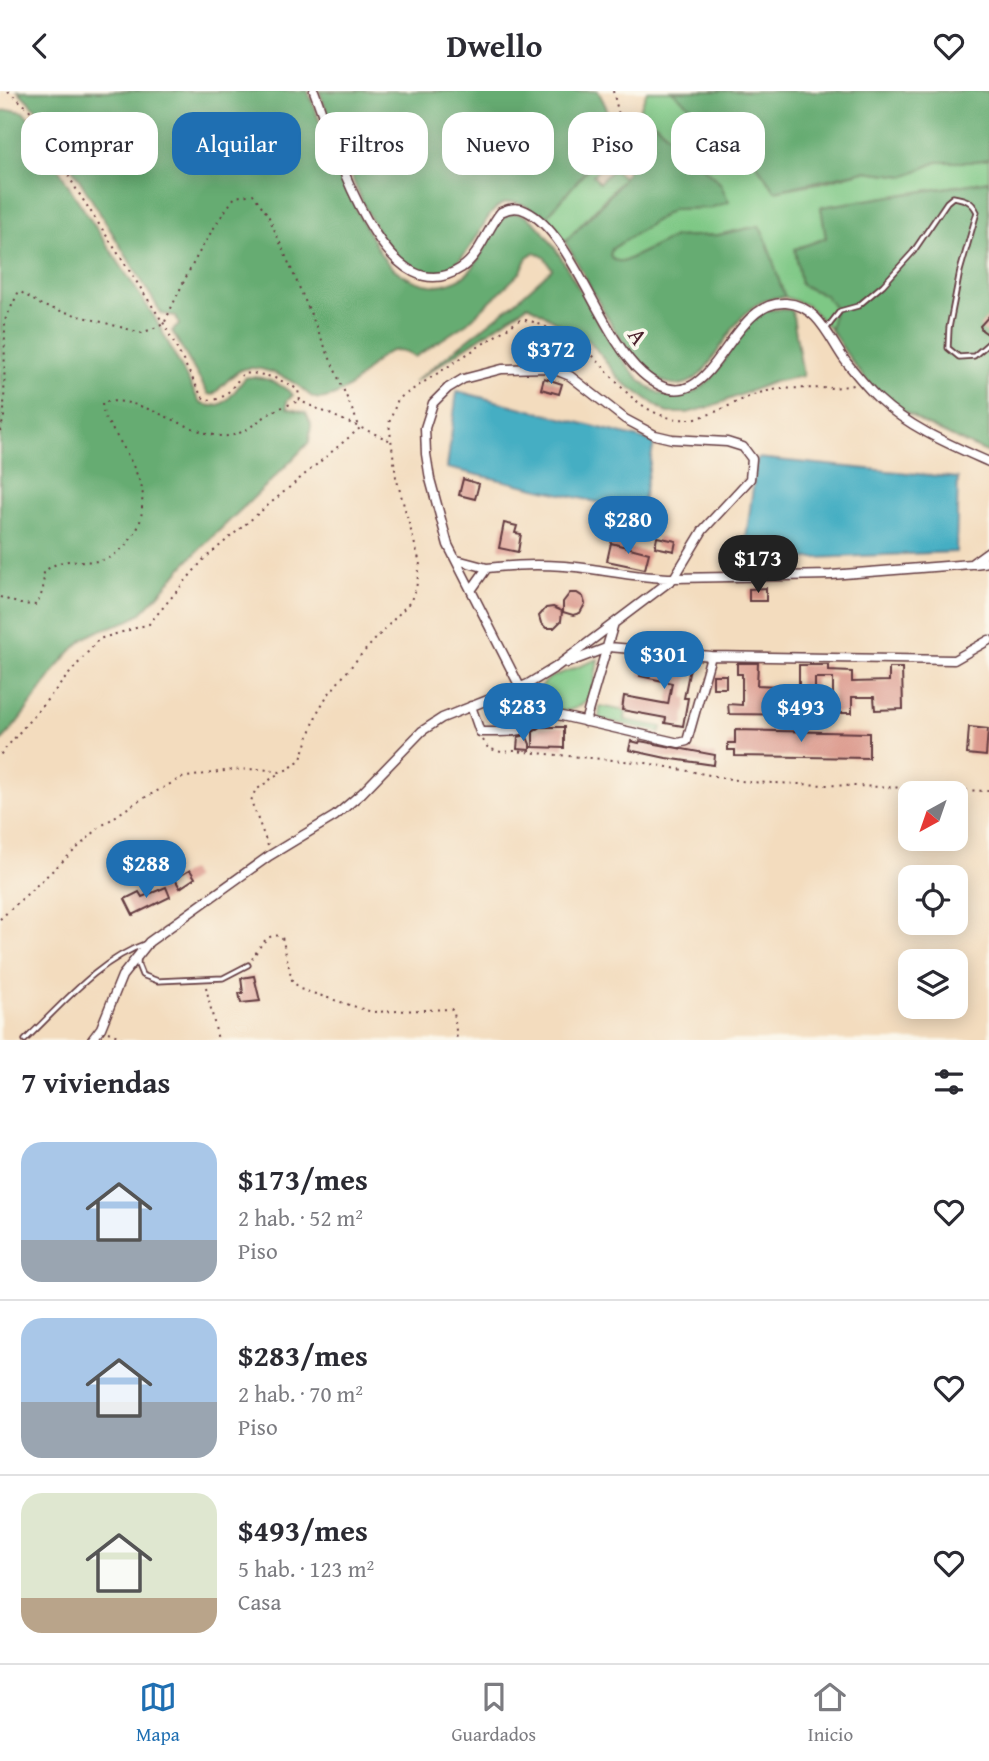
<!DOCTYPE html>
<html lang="es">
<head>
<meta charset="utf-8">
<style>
  :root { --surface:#fff; --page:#f7f7f7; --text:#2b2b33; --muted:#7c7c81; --line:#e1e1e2; --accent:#1f6fb2 }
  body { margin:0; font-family:"Gentium Book Plus",serif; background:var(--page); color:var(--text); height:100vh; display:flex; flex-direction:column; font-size:26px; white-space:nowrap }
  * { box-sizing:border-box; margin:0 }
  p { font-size:23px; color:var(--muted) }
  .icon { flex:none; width:38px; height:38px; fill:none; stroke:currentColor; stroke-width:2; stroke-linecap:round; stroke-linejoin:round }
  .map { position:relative; height:949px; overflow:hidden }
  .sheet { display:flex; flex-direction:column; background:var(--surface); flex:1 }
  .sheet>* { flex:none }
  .top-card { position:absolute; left:21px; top:21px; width:948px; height:63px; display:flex; gap:14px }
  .needle { width:46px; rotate:220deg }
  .buttons { position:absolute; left:898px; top:690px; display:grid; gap:14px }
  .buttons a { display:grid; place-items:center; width:70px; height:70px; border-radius:14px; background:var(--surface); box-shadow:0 4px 18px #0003; font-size:35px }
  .price { position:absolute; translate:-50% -60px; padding:0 16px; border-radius:24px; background:var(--accent); color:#fff; font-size:23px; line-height:46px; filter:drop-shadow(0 2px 4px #0008) }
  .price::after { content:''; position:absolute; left:50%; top:42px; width:21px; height:16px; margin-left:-10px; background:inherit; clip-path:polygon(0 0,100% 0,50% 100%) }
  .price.active { background:#222; color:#fff }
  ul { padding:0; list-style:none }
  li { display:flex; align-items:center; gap:21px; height:175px; padding:0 21px }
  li+li { border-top:2px solid var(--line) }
  li span { display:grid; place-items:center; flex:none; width:196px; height:140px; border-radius:21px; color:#555 }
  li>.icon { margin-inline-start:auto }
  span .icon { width:84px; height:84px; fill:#fffc; stroke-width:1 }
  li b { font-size:30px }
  h2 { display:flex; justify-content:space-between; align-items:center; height:84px; padding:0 21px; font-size:30px }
  .pill { padding:0 24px; border-radius:21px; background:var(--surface); box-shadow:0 4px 18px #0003; font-size:24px; line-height:63px }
  .pill.active { background:var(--accent); color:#fff }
  header { display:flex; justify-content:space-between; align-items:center; height:91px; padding:0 21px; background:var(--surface); font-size:32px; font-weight:700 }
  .dock { display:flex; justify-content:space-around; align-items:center; height:98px; border-top:2px solid var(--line); background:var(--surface); font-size:19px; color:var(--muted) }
  .dock a { display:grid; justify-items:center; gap:4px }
  .dock .active { color:var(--accent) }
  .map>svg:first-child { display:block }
  .green { fill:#7ec885; stroke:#647458; stroke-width:2 }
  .forest { fill:#66ac72; stroke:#58664e; stroke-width:2 }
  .water { fill:#44aec3; stroke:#476677; stroke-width:2 }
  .building { fill:#db988b }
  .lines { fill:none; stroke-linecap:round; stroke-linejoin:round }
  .service-casing { stroke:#633b41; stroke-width:7 }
  .minor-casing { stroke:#633b41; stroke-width:11 }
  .path { stroke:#633b41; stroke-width:2; stroke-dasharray:2 5; stroke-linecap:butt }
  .service { stroke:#fff; stroke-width:3.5 }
  .minor { stroke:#fff; stroke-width:8 }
  .labels { text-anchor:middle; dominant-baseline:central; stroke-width:7; stroke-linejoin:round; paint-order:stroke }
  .street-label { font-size:24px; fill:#4a1f2b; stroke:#fbf7ec }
</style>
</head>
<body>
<header><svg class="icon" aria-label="back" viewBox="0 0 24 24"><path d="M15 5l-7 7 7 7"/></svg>Dwello<svg class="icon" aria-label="heart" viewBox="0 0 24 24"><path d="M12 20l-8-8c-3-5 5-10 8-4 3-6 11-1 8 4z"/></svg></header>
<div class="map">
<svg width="989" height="949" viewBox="0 0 989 949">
  <rect width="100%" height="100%" fill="#fbf7ec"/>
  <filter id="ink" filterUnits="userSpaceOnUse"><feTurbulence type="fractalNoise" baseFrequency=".0143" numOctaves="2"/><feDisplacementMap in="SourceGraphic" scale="14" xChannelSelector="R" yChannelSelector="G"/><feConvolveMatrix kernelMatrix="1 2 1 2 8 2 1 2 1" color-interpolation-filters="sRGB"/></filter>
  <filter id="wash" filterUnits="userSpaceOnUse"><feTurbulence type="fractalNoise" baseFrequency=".00686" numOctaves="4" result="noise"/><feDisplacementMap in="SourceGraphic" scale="28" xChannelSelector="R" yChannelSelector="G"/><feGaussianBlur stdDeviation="1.57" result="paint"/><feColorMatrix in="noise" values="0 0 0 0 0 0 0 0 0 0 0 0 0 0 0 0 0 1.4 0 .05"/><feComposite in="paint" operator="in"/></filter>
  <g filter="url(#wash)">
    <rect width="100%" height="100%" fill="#f3dcbe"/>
    <!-- green -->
    <path class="green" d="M647 0H672L753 68 775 100 824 91 864 80 905 85 937 71H969L989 68V90L821 116 826 147 796 158 801 194 825 204 834 216 831 239 807 214 785 206 759 135 718 144 674 146 623 171 614 170 610 164 612 158 673 118 710 117 720 92 640 18Z
      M612 38C620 59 608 70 593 84L599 92 613 78 624 87 565 151 545 128 604 59Z
      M598 568C593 595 596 614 565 620 551 617 542 612 540 597L549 587Z
      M600 615 626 620 625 629 662 636 661 641 599 628Z"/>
    <!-- forest -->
    <path class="forest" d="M18 0H308C327 48 343 97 369 142 374 151 379 161 385 169 396 182 414 192 431 194 443 195 462 189 470 180 489 160 499 97 536 133 574 170 620 301 670 305 724 309 727 238 765 220 773 217 783 218 792 219L803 285 773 291 710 316 687 322H667L621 290 591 252 528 214 414 291 513 213 552 178 545 167 535 161 527 166 521 181 467 232 415 266C387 245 372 278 353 293 347 298 337 304 329 306 311 312 309 301 297 294 284 285 255 272 241 279 230 284 222 297 212 304L208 303 172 240 179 234 176 225 162 223 36 18Z
      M319 0H598C604 11 610 22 611 36 612 55 559 110 545 128 483 77 489 157 448 177 442 180 435 184 428 183 416 180 400 170 392 160 360 122 338 48 319 0Z
      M672 0H989V68L969 71H937L905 85 864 80 775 100 753 68Z
      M640 18 720 92 729 111 710 117 673 118 612 158 610 164 614 169 623 171 674 146 718 144 759 135C772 157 775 183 785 206 726 205 719 293 678 294 631 294 588 185 565 151 589 125 622 99 634 66 640 51 630 32 640 18Z
      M14 19 23 21 29 27 73 102 155 227 200 312C223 323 233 302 245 287 260 283 282 293 293 304L287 310V317L306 322 311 333 309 351C272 391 230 428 191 467 174 484 159 505 141 522 126 535 102 534 84 548 50 576 32 620 0 651V20Z
      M989 90V362C947 344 903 326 870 293 855 278 843 257 831 239L834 216 825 204 801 194 795 158 826 147 821 116Z"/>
    <!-- water -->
    <path class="water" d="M457 300 654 351 641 421 447 377Z
      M757 367 958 387 956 461 743 470Z"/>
    <g id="blocks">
      <!-- building -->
      <path class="building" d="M989 225V244L982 239 980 235Z
        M544 287 562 293 559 303 541 298Z
        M463 388 479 393 475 408 459 404Z
        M504 432 517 435 515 442 521 443 518 461 499 457Z
        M657 446 676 450 674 460 655 456Z
        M611 452 649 462 645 478 607 470Z
        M766 497V510H749V498Z
        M570 502H577L583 506 585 513 580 522 573 524 563 521V511Z
        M553 516 562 520 561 530 554 537H546L541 532 539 525 546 517Z
        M644 566 691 572 684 607H688L683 635 665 632 666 627 622 619 624 605 668 613 672 592 640 585Z
        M737 572H758L757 594 799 596V574H828V580L852 581V591L889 590V577H902L903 618 875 619 874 606H852V622H833V587H815V624L729 623 728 613 742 614V583H737Z
        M713 584H726V597H713Z
        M508 608 520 632 509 633 506 625 508 624 501 611Z
        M541 636H564V657L533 656V641Z
        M969 636 988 638 986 665 967 663Z
        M735 639 869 642V667L735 665V659H728V652H735Z
        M526 644 530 653V659L517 658 518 646Z
        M631 650 639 652 640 650 715 664 714 674 666 667 629 659Z
        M190 779 195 787 180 797 175 788Z
        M166 796 170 806 133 824 125 808 139 801 142 806Z
        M254 885 260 910 241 912 239 902H243L241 887Z"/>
    </g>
  </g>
  <g filter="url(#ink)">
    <use href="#blocks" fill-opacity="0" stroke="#633b41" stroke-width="2"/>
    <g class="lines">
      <!-- service casing -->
      <g class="service-casing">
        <path id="service" d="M827 237 840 220 858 215 883 194 913 161 947 111 953 106C965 108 972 110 977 121L960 180 949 237 948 257 959 266 974 265 989 252
          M138 868V874L142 884 158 890 223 887 248 874
          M25 949C62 914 98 869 147 852"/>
      </g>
      <!-- minor casing -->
      <g class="minor-casing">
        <path id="minor" d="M314 0C333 49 383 228 461 177 479 166 487 138 501 121 509 117 517 115 526 120 572 142 600 245 642 282 713 345 724 208 786 212 819 214 830 250 847 272 857 284 868 298 879 308 910 337 951 354 989 371
          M457 469 487 477
          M974 473 989 471
          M472 498 487 477C521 473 557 473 592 478 620 482 646 487 674 487L703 439 750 388 752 368 743 356 727 351 672 348 655 344 625 328 570 285 550 277 502 278 463 288 448 297 433 312 425 337 426 363 430 388 448 454 520 596
          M567 572 609 556 711 565 954 569 989 549
          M528 593 534 608 553 623 679 652 687 650 711 565
          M471 615 480 641C510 640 528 646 547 620
          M585 631 614 532
          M92 949 101 937 122 885 149 851 269 765 335 725 362 702 422 640 442 627 528 593 556 576 674 487 831 484 971 473 989 460"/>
      </g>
      <!-- path -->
      <path class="path" d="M8 0 29 18 78 101 164 233 202 306C222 316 231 297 243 283 260 280 284 289 298 299L300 310 391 350
        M613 0 624 44 622 65
        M0 340 4 327 5 229 19 200 43 215 142 242 164 233C185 186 204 148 235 106L253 103 268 124 360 337 204 468 149 533 99 548 0 664
        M0 506 20 513 37 514 43 499 44 481C75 454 96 490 129 450 138 440 142 429 142 415 142 408 144 400 141 394 135 377 124 356 114 341 107 330 103 326 102 312 135 301 186 342 221 345 242 347 256 330 274 320 281 316 291 313 299 310
        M483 649 488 657 501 661 514 660 646 672 747 691 989 700
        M268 755 251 710 255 700 279 682
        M0 828 100 736 135 712 181 687 231 679 261 678 280 681 289 678 301 668 317 622 327 605 359 566 410 511 416 498 420 472 396 386 389 332 398 308 512 234C513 233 520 229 521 229 535 227 578 252 589 261 611 282 626 308 656 322 702 343 731 305 773 299 800 295 825 300 853 294
        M252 868C259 857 268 839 282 846L292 889 300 898 372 921 451 918 454 921 457 949
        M206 896 218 949
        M108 941 127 949"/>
      <!-- service -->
      <use href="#service" class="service"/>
      <!-- minor -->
      <use href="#minor" class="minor"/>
    </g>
  </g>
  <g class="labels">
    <!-- street labels -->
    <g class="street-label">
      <text transform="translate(638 245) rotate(56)">A</text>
    </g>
  </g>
</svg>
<div class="buttons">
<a><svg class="needle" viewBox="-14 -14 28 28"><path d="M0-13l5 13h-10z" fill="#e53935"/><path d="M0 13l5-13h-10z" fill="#7c7c81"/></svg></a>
<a><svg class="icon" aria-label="locate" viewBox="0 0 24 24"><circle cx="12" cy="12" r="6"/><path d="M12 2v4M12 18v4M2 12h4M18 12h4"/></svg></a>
<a><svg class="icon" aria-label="layers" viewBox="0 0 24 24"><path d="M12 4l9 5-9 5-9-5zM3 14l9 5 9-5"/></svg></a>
</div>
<b class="price" style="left:551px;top:295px">$372</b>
<b class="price" style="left:628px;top:465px">$280</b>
<b class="price active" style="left:758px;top:504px">$173</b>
<b class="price" style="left:664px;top:600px">$301</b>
<b class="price" style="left:523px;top:652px">$283</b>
<b class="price" style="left:801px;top:653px">$493</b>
<b class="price" style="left:146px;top:809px">$288</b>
<div class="top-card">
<a class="pill">Comprar</a>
<a class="pill active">Alquilar</a>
<a class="pill">Filtros</a>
<a class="pill">Nuevo</a>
<a class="pill">Piso</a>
<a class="pill">Casa</a>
</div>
</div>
<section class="sheet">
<h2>7 viviendas<svg class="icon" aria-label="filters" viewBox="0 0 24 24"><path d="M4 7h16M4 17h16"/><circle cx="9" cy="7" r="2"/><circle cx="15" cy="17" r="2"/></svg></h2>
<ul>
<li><span style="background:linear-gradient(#a9c7e8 70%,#9aa5b1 0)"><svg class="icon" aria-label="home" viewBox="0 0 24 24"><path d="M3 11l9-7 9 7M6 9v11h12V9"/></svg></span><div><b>$173/mes</b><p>2 hab. · 52 m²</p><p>Piso</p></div><svg class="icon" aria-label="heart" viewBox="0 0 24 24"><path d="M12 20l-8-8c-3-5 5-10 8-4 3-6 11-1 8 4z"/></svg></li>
<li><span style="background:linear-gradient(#a9c7e8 60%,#9aa5b1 0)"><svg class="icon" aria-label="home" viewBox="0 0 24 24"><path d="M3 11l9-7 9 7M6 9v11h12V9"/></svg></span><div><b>$283/mes</b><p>2 hab. · 70 m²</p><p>Piso</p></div><svg class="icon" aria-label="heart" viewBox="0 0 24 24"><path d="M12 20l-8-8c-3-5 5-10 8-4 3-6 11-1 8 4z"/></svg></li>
<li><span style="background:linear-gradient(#dfe7d0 75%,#b9a48a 0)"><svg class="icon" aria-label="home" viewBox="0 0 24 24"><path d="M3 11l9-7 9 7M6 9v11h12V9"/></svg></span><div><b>$493/mes</b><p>5 hab. · 123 m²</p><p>Casa</p></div><svg class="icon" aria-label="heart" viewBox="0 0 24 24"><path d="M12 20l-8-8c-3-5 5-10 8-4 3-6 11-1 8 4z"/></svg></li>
</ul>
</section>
<nav class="dock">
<a class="active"><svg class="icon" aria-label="map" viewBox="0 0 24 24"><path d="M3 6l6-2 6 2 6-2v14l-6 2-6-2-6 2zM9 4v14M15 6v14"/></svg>Mapa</a>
<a><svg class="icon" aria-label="saved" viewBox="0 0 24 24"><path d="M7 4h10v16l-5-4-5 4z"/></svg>Guardados</a>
<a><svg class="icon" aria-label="home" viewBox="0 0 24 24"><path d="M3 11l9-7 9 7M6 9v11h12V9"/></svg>Inicio</a>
</nav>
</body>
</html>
